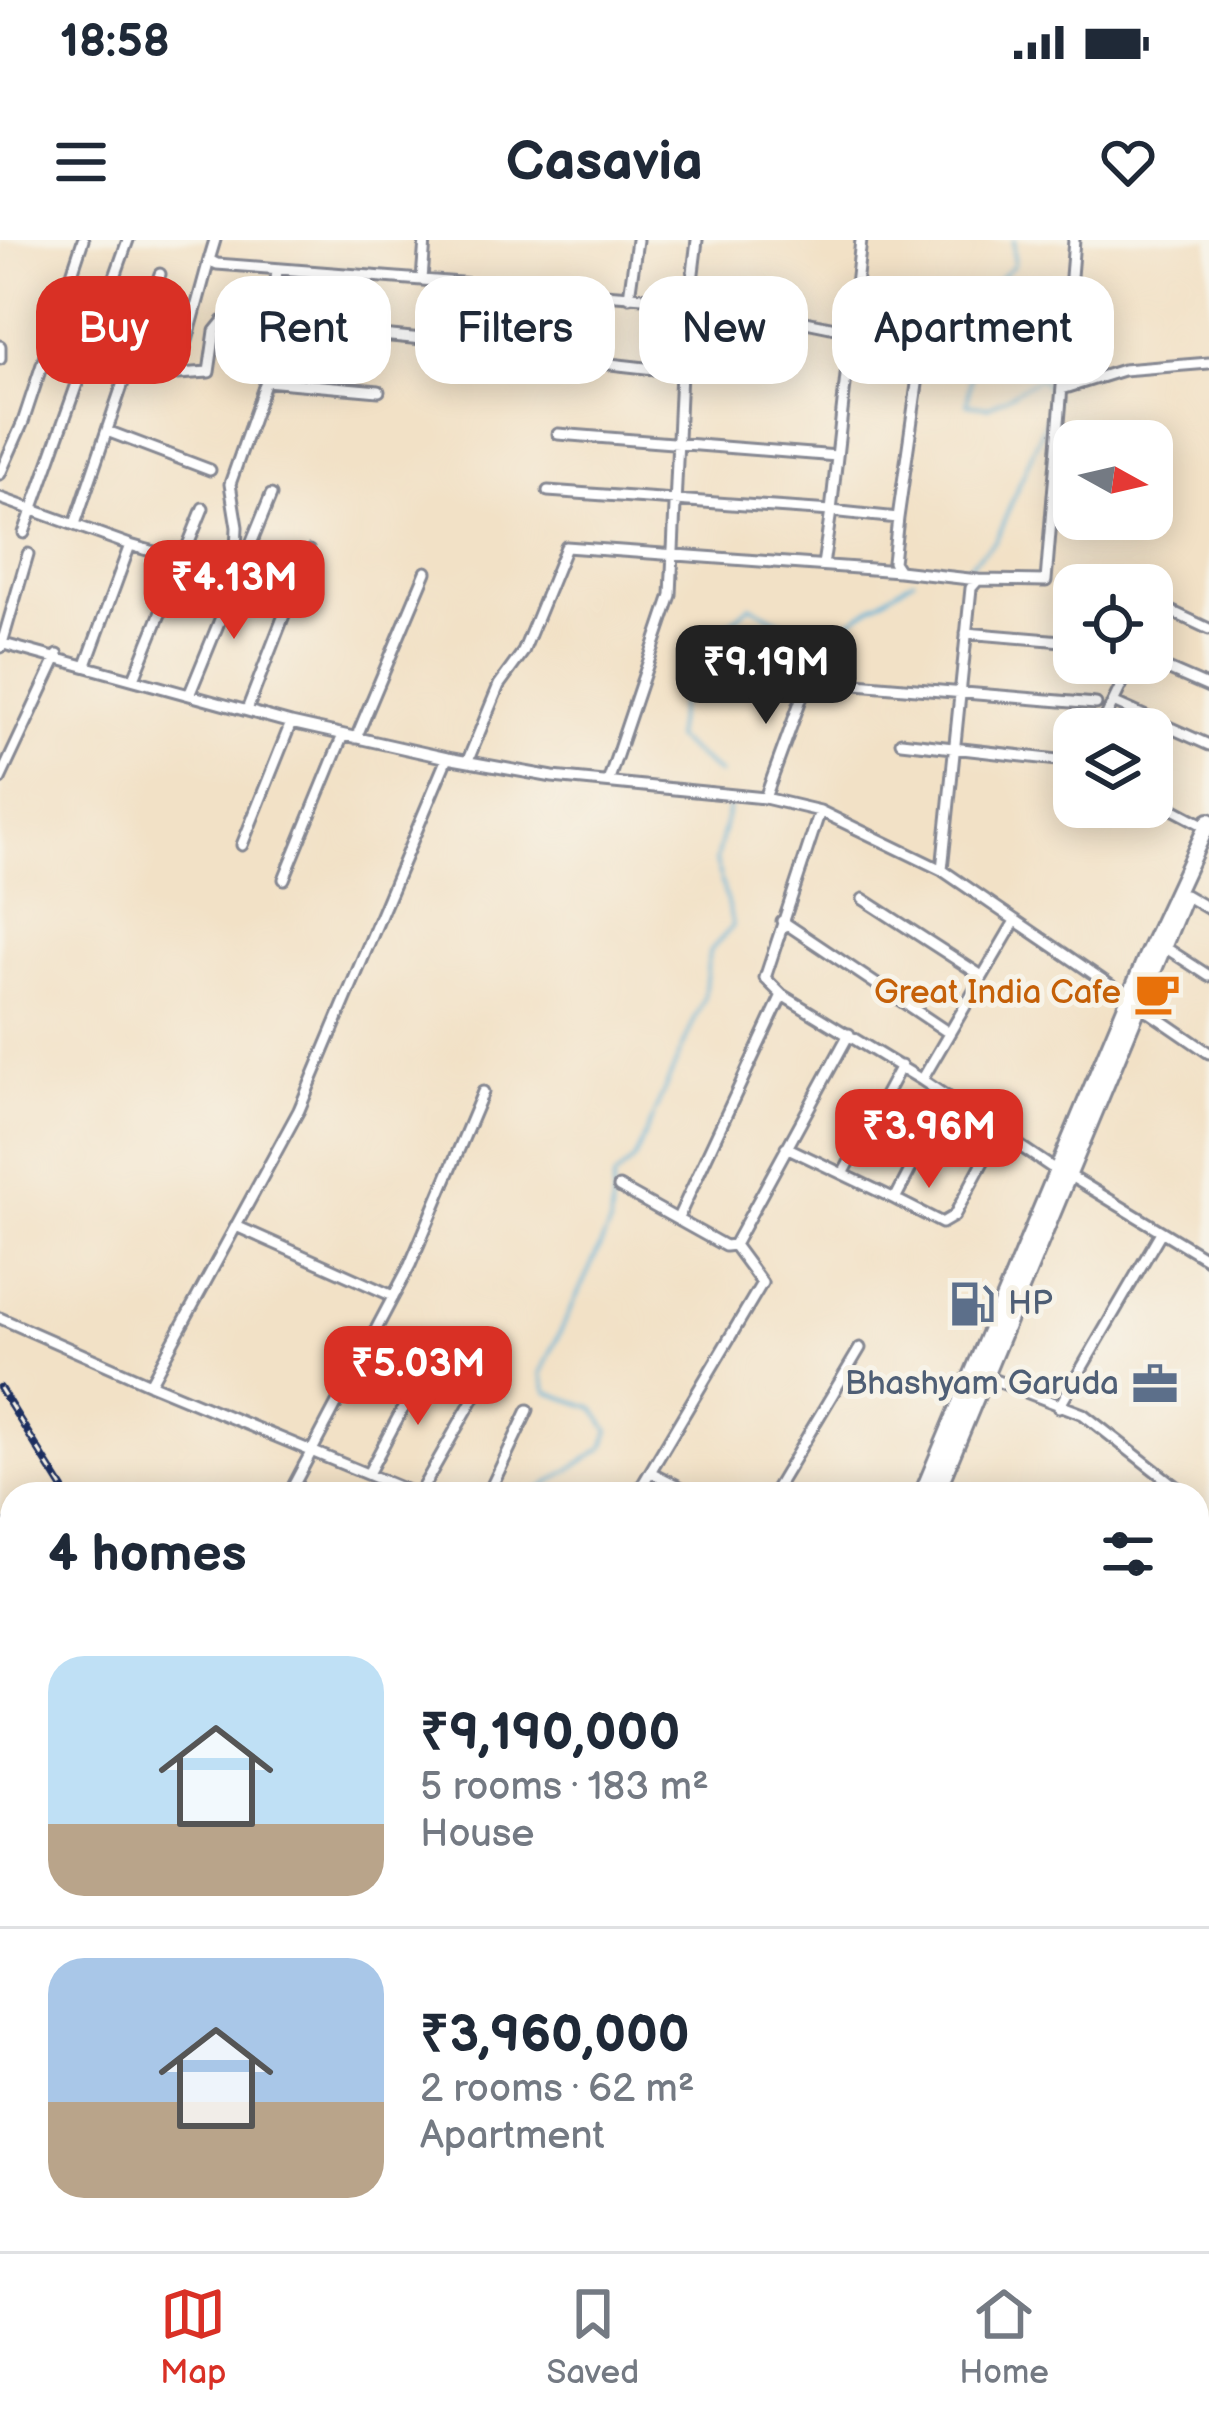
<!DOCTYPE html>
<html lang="en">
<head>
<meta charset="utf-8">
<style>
  :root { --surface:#fff; --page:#f6f6f7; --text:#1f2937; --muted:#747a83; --line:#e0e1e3; --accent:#d93025 }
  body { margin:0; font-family:"Balsamiq Sans",sans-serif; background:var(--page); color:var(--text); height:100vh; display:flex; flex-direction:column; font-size:45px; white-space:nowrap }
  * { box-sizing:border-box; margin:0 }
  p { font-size:39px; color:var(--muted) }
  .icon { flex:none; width:66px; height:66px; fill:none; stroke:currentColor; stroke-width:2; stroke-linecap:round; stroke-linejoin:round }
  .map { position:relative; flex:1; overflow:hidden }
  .panel { position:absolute; left:0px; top:1242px; width:1209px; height:771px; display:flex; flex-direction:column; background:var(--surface); border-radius:36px 36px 0 0; box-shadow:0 6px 30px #0003 }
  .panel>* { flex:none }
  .top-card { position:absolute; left:36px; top:36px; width:1137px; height:108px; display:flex; gap:24px }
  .needle { width:78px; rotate:98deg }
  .fabs { position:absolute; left:1053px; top:180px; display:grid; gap:24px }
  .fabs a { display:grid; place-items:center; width:120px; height:120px; border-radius:24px; background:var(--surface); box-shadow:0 6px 30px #0003; font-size:60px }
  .price { position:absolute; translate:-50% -102px; padding:0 27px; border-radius:24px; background:var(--accent); color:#fff; font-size:39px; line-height:78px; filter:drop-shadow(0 3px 6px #0008) }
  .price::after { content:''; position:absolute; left:50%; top:72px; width:36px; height:27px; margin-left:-18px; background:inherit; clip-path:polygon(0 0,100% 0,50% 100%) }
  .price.active { background:#222; color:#fff }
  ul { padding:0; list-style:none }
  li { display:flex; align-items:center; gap:36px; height:300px; padding:0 48px }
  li+li { border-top:3px solid var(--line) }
  li span { display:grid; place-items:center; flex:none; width:336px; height:240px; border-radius:36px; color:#555 }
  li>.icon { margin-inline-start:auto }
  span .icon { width:144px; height:144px; fill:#fffc; stroke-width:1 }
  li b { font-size:51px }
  h2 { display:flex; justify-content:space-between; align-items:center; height:144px; padding:0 48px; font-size:51px }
  .tag { padding:0 42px; border-radius:36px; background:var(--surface); box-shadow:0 6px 30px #0003; font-size:42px; line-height:108px }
  .tag.active { background:var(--accent); color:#fff }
  .status { display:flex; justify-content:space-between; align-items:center; height:84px; padding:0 60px; background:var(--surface); direction:ltr }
  .status svg { height:33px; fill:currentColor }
  header { display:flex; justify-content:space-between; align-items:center; height:156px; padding:0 48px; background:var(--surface); font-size:54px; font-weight:700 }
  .dock { display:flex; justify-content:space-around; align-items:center; height:168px; border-top:3px solid var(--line); background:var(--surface); font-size:33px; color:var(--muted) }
  .dock a { display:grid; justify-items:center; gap:6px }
  .dock .active { color:var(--accent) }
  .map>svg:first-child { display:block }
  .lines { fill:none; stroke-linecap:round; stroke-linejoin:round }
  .stream { stroke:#5bb0d7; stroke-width:3 }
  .street-casing { stroke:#868892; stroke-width:15 }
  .secondary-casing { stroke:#868892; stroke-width:18 }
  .primary-casing { stroke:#868892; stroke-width:20 }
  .street { stroke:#fff; stroke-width:9 }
  .secondary { stroke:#fff; stroke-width:12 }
  .primary { stroke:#fff; stroke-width:14 }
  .rail-casing { stroke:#1b2f5e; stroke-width:8 }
  .rail { stroke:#f7f3e8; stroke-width:3; stroke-dasharray:9; stroke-linecap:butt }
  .labels { text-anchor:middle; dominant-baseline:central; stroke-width:10; stroke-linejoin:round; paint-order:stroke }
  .food-label { font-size:33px; fill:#c56008; stroke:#f7f3e8; text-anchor:end }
  .service-label { font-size:33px; fill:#4e5e75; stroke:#f7f3e8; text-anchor:start }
</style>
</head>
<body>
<div class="status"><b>18:58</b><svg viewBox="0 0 49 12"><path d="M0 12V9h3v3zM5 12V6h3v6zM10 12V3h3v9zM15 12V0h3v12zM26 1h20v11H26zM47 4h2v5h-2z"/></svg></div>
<header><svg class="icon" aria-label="menu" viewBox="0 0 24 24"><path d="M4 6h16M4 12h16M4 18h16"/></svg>Casavia<svg class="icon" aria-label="heart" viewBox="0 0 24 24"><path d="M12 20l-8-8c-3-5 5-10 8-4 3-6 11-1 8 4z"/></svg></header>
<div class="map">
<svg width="1209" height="2011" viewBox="0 0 1209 2011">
  <rect width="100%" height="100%" fill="#f7f3e8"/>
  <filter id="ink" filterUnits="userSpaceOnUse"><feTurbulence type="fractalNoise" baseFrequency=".00833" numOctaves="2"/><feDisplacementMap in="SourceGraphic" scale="24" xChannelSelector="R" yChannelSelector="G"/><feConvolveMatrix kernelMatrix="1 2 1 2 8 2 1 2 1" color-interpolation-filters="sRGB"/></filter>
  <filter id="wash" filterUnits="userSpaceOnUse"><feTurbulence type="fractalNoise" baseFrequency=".004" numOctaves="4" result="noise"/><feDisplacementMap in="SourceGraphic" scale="48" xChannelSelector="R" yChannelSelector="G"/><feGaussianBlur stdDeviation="2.7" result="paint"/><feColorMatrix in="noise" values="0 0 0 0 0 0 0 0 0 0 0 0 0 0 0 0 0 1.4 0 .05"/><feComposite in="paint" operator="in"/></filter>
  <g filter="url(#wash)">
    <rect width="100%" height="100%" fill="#f2e1c6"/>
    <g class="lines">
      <!-- stream -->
      <path class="stream" d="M928 329 935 325 966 328 996 300 1055 158 1040 138 988 167 967 164 973 122 962 101 980 56 1014 25V0
        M720 534 674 498C683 430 699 410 750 365L800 392 847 383 914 339
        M532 1254 603 1208 609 1191 594 1168 547 1152 541 1133 610 985 614 938 634 920 704 758 709 712 733 686 716 621 729 566
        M88 2001 89 2011"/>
    </g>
  </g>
  <g filter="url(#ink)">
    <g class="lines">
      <!-- street casing -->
      <g class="street-casing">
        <path id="street" d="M215 0 209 20 217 24 422 40 425 0
          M209 20 178 134 209 132 215 91 224 80 433 100 478 109
          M422 40 708 62 855 92
          M475 46 478 109 681 132
          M629 57 637 0
          M0 106V119
          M266 141 379 151
          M1062 149 1123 130 1209 123
          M107 191 210 230
          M558 194 837 216
          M0 234 23 182 83 0
          M548 251 831 271 861 0
          M0 258 130 305 235 335
          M898 278 921 116
          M75 284 160 34
          M24 293 128 0
          M823 325 831 271 898 278 893 322 899 331 978 340
          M235 335 237 287 230 244 266 141 277 30
          M1152 383 1160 366 1209 389
          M966 393 1074 402
          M0 403 291 483 447 518 553 537 765 558 820 571 942 630 1209 813
          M1 407 28 314
          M86 425 130 305
          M1163 427 1209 447
          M135 436 203 268
          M190 453 271 255
          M1113 462 1209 505
          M247 470 309 311
          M1100 489 1132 423
          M356 498 426 332
          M901 502 1058 520
          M468 520 499 445 523 412 566 307 899 331
          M0 539 58 415
          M609 539 671 355 681 132 697 0
          M765 558 808 440 1096 464
          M1152 558 1207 587
          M820 571 765 738 782 755 922 840 1015 681
          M242 605 291 483
          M942 630 971 348 978 340 1046 341 1074 0
          M284 639 343 495
          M1185 655 1209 669
          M863 659 982 736
          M782 681 949 793
          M1163 706 1209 736
          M922 840 1057 931
          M948 857 895 959 942 983 954 976 999 892
          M786 907 895 959
          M843 934 901 826
          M1067 934 1209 1020
          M619 947 725 1006 734 1005 849 794
          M678 978 782 755
          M236 986 393 1056
          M0 1078 150 1144
          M984 1136 1083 1174 1185 1254
          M1059 1167 1161 992
          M650 1232 694 1254
          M368 1234 428 1121
          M289 1254 410 1025 483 852
          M415 1254 150 1144 299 870 447 518
          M419 1254 481 1145
          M488 1254 528 1170
          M637 1254 762 1043 734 1005
          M773 1254 860 1108
          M0 1285 12 1294
          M1197 1304 1209 1310
          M0 1319 12 1328
          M1197 1337 1209 1347
          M0 1369 12 1350
          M0 1381 12 1390
          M0 1417 12 1425
          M0 1452 12 1460
          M0 1504 12 1485
          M0 1520 12 1528
          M1197 1528 1209 1539
          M0 1650 12 1635
          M0 1740 12 1720
          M1197 1830 1209 1835
          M1197 1987 1209 1966
          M441 2001 447 2011
          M682 2001 694 2011
          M109 2011 118 2001
          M1184 2011 1190 2001"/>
      </g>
      <!-- secondary casing -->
      <g class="secondary-casing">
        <path id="secondary" d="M1197 1374 1209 1366"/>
      </g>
      <!-- primary casing -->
      <g class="primary-casing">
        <path id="primary" d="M922 1254 1146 717 1209 581
          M936 1254 1182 662
          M505 2011 530 2001
          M535 2011 552 2001"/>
      </g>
      <!-- street -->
      <use href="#street" class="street"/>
      <!-- secondary -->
      <use href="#secondary" class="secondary"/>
      <!-- primary -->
      <use href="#primary" class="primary"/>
      <!-- rail casing -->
      <g class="rail-casing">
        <path id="rail" d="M0 1148 66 1254
          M525 2001 531 2011"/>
      </g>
      <!-- rail -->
      <use href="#rail" class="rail"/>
    </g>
  </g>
  <!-- icons -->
  <defs>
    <g id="cafe-bare" transform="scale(3.6)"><path d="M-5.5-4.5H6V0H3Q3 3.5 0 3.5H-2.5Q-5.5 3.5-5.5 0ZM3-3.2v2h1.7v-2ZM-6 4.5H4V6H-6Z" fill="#e8710a" stroke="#f7f3e8" stroke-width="2.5" paint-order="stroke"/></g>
    <g id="fuel-bare" transform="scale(3.6)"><path d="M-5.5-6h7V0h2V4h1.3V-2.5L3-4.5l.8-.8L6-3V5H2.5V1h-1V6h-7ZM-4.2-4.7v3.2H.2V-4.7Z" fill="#5c6f8a" stroke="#f7f3e8" stroke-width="2.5" paint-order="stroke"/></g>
    <g id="office-bare" transform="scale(3.6)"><path d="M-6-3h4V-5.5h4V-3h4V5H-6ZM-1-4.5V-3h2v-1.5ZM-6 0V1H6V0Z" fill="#5c6f8a" stroke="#f7f3e8" stroke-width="2.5" paint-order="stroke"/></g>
  </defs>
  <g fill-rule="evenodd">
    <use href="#cafe-bare" x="1157" y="753"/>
    <use href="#fuel-bare" x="972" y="1064"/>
    <use href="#office-bare" x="1155" y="1144"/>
  </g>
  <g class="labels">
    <!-- food labels -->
    <g class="food-label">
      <text x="1121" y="753">Great India Cafe</text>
    </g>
    <!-- service labels -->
    <g class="service-label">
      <text x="1008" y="1064">HP</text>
      <text x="1119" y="1144" text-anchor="end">Bhashyam Garuda</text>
    </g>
  </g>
</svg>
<div class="fabs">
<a><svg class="needle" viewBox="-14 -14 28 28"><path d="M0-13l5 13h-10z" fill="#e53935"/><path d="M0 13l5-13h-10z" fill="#747a83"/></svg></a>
<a><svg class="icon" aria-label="locate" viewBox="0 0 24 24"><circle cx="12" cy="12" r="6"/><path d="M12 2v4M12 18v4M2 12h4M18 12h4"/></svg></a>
<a><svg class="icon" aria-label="layers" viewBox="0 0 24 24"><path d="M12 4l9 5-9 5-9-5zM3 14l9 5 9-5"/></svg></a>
</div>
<b class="price" style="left:234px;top:402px">₹4.13M</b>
<b class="price active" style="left:766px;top:487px">₹9.19M</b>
<b class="price" style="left:929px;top:951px">₹3.96M</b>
<b class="price" style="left:418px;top:1188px">₹5.03M</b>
<div class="top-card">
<a class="tag active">Buy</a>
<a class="tag">Rent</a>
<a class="tag">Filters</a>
<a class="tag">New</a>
<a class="tag">Apartment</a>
</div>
<section class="panel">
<h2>4 homes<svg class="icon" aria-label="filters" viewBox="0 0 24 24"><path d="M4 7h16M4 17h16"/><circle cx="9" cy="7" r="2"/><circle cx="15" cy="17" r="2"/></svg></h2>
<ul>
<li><span style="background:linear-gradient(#bfe0f5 70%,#b9a48a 0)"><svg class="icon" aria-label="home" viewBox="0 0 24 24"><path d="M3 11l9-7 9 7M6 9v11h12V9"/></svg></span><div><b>₹9,190,000</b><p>5 rooms · 183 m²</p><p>House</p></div></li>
<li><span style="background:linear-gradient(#a9c7e8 60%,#b9a48a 0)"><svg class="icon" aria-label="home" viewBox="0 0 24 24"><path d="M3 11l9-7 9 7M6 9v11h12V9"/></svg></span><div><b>₹3,960,000</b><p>2 rooms · 62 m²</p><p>Apartment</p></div></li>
</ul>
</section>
</div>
<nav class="dock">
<a class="active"><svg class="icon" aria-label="map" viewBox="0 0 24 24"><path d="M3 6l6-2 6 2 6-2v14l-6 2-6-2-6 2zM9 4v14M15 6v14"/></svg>Map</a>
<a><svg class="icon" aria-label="saved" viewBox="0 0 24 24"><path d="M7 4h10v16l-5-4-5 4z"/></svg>Saved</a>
<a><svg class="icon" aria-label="home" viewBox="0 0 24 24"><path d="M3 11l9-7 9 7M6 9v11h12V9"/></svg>Home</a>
</nav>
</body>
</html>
